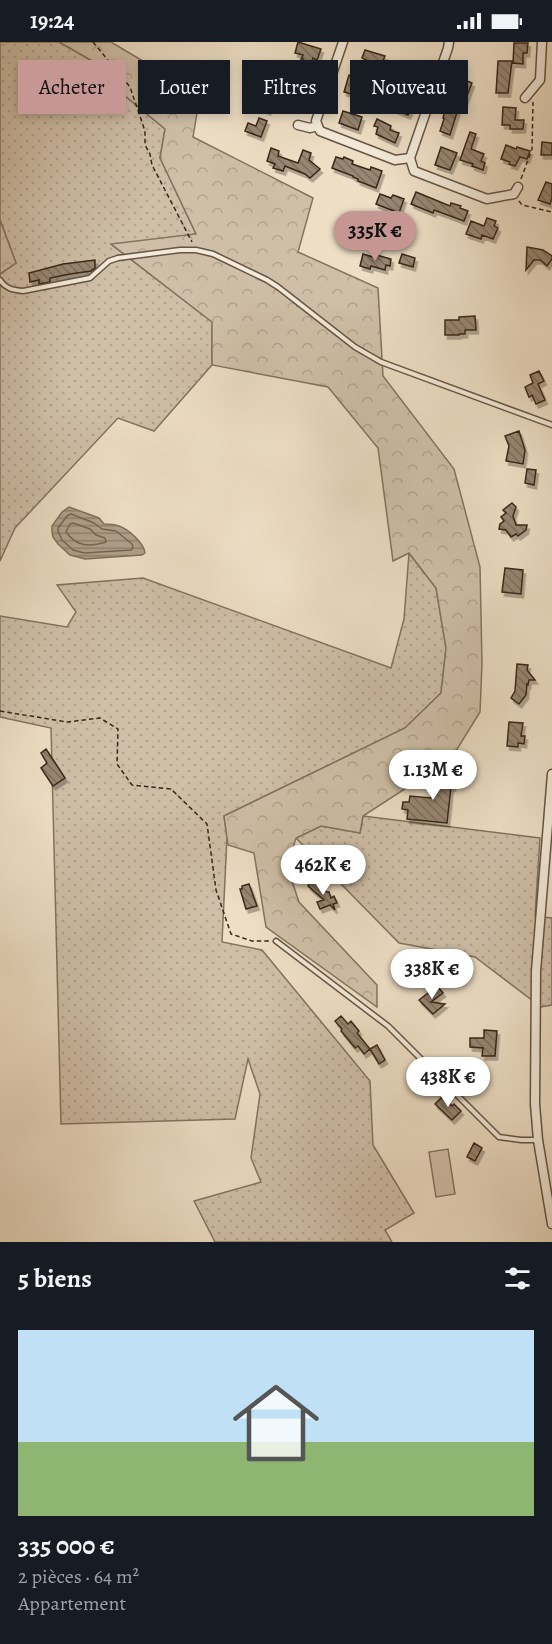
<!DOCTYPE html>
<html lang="fr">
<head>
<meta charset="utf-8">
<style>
  :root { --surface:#171b24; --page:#20242c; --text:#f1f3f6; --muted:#9ea1a6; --accent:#c59692 }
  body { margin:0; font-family:Alegreya,serif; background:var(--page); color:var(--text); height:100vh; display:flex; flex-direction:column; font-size:22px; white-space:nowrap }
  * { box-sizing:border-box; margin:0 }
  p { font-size:20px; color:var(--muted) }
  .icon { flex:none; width:33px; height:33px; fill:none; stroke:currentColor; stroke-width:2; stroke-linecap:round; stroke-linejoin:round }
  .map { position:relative; height:1200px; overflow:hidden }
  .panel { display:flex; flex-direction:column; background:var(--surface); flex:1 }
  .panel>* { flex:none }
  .hud { position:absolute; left:18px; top:18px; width:516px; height:54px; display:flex; gap:12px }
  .price { position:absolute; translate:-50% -51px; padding:0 14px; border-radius:21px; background:#fff; color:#222; font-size:20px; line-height:39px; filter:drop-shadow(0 2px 3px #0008) }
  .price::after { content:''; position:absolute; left:50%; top:36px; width:18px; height:14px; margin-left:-9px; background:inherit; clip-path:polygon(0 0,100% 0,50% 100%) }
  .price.active { background:var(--accent); color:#111 }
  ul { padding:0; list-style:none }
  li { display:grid; align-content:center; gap:12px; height:318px; padding:0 18px }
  li span { display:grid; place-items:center; height:186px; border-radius:0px; color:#555 }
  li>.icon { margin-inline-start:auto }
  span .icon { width:108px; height:108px; fill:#fffc; stroke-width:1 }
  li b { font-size:26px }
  h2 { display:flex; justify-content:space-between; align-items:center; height:72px; padding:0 18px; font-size:26px }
  .pill { padding:0 21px; border-radius:0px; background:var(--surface); box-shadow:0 3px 9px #0003; font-size:21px; line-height:54px }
  .pill.active { background:var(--accent); color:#111 }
  .status { display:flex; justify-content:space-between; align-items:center; height:42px; padding:0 30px; background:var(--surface); direction:ltr }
  .status svg { height:16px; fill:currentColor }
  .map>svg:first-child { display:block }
  .grass { fill:url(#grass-dots); stroke:#847360; stroke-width:1.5 }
  .forest { fill:url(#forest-crowns); stroke:#847360; stroke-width:1.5 }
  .pitch { fill:#cfbfa8; stroke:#847360; stroke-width:1.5 }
  .water { fill:url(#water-rules); stroke:#81705d; stroke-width:1.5 }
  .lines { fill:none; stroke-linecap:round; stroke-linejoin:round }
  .shore { stroke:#756452; stroke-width:1.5 }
  .building { fill:url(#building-back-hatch); stroke:#3a2719; stroke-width:1.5; filter:url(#shadow) }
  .lane-casing { stroke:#675544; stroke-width:7 }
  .street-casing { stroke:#675544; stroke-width:11 }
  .path { stroke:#3a2719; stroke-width:1.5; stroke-dasharray:4.5 3; stroke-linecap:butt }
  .lane { stroke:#f3ead9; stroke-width:4 }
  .street { stroke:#f3ead9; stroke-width:8 }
</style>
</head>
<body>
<div class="status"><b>19:24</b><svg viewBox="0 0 49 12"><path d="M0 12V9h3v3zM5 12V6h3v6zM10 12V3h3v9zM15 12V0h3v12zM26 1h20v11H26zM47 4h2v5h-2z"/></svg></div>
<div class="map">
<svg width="552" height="1200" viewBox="0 0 552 1200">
  <defs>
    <pattern id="grass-dots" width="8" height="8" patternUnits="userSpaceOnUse" patternTransform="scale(1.5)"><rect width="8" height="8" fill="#cfbfa8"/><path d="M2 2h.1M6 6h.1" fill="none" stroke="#b2a490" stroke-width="1.8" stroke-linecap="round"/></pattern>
    <pattern id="forest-crowns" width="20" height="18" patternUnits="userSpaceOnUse" patternTransform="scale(1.5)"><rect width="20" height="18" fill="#cfbfa8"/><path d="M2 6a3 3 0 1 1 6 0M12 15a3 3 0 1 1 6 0" fill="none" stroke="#b2a490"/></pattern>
    <pattern id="water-rules" width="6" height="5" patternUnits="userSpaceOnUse" patternTransform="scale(1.5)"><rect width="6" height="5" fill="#b0a08b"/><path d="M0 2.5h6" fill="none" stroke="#908271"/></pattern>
    <pattern id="building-back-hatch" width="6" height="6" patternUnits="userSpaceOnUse" patternTransform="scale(1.5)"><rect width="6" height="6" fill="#978672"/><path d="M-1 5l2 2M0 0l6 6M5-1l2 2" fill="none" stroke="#7c6e5d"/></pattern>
    <filter id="shadow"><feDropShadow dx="2.5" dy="4" stdDeviation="0" flood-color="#0004"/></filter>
  </defs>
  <rect width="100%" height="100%" fill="#eddec5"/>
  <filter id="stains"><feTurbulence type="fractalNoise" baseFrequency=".00333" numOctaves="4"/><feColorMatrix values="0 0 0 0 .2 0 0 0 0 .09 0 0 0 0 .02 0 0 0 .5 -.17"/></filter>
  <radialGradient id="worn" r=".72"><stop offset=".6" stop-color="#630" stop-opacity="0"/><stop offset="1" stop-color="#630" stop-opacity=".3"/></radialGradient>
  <!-- grass -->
  <path class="grass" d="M0 0H59L103 25 118 48 165 87 160 116 196 192 112 203 212 280V323L154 389 118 376 15 486 0 519V232L16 221 0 178Z
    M409 511 436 546 446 606 441 651 405 686 224 774 227 795 222 900 262 908 370 1039 373 1103 414 1171 385 1188 392 1200H215L194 1159 261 1140 251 1116 260 1052 248 1017 235 1077 61 1082 51 686 0 675V574L67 585 76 570 57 543 143 536 391 626 404 577Z
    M363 774 540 796 535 874 552 876V963L541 965 475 915 399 901 296 796 321 784 360 791Z"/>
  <!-- forest -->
  <path class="forest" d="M59 0H111L200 53 193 95 313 156 298 210 378 246 383 334 454 427 480 525 482 621 480 670 451 717 363 774 360 791 321 784 296 796 287 824 299 860 377 943V965L266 885 254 811 228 803 224 774 405 686 441 651 446 606 436 546 409 511 393 519 378 406 328 345 212 323V280L111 202 196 192 160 116 165 87 118 48 103 25Z
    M0 178 16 221 0 232Z"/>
  <!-- pitch -->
  <path class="pitch" d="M448 1107 455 1152 436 1155 429 1110Z"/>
  <!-- water -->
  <path class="water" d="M69 465 99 476 104 482C108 482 114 482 119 484 128 487 144 501 145 511L142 513 85 517 70 513 58 502 53 495 52 490V484L62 470Z"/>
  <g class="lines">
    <!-- shore -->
    <path class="shore" d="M71 472 94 481 102 487 116 489 132 502 133 506 131 508 84 511 73 508 62 498 58 489V486L67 474Z
      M73 481 90 487 96 493 105 496 106 500C89 505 77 505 66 490L70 482Z"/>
  </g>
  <!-- building -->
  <path class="building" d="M298 0 321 7 317 18 313 16 307 33 316 36 309 55 296 50 303 32 298 30 303 17H301L303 13 295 11Z
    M514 1H528L527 11H523V22L513 21Z
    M365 8 385 14 380 26 365 20 366 18 362 16Z
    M498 19H512L508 51H496Z
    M410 20 420 23 417 31 419 32 415 41 413 40 412 44 402 41 405 35 401 33 403 27 407 28Z
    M355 30 363 32 354 53 344 50 349 33 353 35Z
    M462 37 472 41 462 67H458L450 93 440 89 444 77 443 76 445 68 448 69 457 47 455 46 458 40 461 41Z
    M269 41 278 44 274 56 277 57 273 66 270 65 268 69 261 66Z
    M402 53 415 58 408 73 396 68Z
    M503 65 516 66 515 78H524L523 87H510V83H502Z
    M343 69 362 75 358 88 339 81Z
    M259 76 267 79 261 95 245 89 248 81 256 84Z
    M377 77 391 84 390 88 399 91 395 101 376 92 378 85 374 84Z
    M470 90 476 92 471 107 484 112 481 119 485 121 483 128 472 124 473 122 460 118Z
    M542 100 552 101V113H541Z
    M506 103 516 107 517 105 530 109 527 117 520 115 515 124 509 122 510 120 501 117Z
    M441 105 457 111 450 128 435 123Z
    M271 106 279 109 278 114 298 121 303 108 311 111 309 118 320 127 310 136 305 132 285 124 283 129 273 126 275 122 267 119Z
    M336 115 343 117 344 115 353 119 352 122 370 128 371 125 382 129 376 146 358 139V137L353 135V134L332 126Z
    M546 140 552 142V156L550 162 538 158Z
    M416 150 450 164 451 161 461 164 460 166 468 169 464 179 434 168 433 171 411 162Z
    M380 152 391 156 393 153 404 157 399 171 376 162Z
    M487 176 496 179 494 184 498 186 493 197 482 193 481 197 466 192 471 179 484 184Z
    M527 205 543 208 552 214V217L547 224 540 218H534L526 228Z
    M363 212 373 215V212L391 217 390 224 386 223 385 228 371 224 370 227 360 224Z
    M402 212 415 216 413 225 399 221Z
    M95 218V226L91 229 70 232 50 236V240L39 242V238L30 240 29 231 63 222Z
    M475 274 476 288H465V292H459V293H445V278H459V275Z
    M539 329 544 339 538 342 545 358 536 362 532 353 529 355 525 345 533 341 530 333Z
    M519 389 525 408 523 422 506 419 509 404 505 394Z
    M527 427 536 428 534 443 525 441Z
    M512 461 516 465 513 474 516 483H527L526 488 518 494 516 492 511 495 506 488 499 487 500 482 504 479 501 475 506 471 503 468Z
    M505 526 523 528 521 552 502 550Z
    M517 622 528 623 527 628 535 638H529L528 643 527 642 526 653 519 662 511 656 515 649Z
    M509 680 523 681 521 694H525L524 702 518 701V705L507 704Z
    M46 707 65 736 53 744 41 726 47 721 41 711Z
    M434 729 455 731 453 745H451L447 781 407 777 408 768 402 767 403 760H409L410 754 431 756Z
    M312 838 327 850H329L331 856 334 854 337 861 333 862 335 868 330 863 320 867 317 860 324 858 308 844Z
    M249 842 257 864 246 867 240 847H242V844Z
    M437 944 443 951 431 960 445 962 433 972 419 958Z
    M341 974 348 982 351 979 359 989 357 991 370 1007 377 1003 385 1018 379 1022 370 1007 364 1012 358 1004 355 1006 341 989 342 987 335 979Z
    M484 988 497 989 495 1014H482L483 1006 470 1005V996H484Z
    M443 1054 452 1064 454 1062 461 1069 452 1078 435 1062Z
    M474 1101 482 1106 475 1119 467 1115Z"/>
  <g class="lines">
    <!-- lane casing -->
    <g class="lane-casing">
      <path id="lane" d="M0 238C6 247 13 248 23 249L90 236 109 219 118 216 180 208H196L213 212 267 238 278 245 355 305 381 320 552 383
        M276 899 388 984 499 1095 521 1098H536"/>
    </g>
    <!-- street casing -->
    <g class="street-casing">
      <path id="street" d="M343 0 316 79 320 89 395 118 410 116 414 129 487 157 514 152 518 145
        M525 56 540 38 542 0
        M298 83 310 86 318 84
        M410 116 448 6 449 0
        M552 732 536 929 535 1062 538 1098 552 1182"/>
    </g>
    <!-- path -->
    <path class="path" d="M93 0 130 45 145 89V103L150 112 152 123 192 200
      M521 137 532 107 533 60
      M519 159 522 163 552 170
      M0 669 67 680 100 676 118 687 117 722 132 743 171 747 207 782 216 848 231 892 252 899H269"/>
    <!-- lane -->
    <use href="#lane" class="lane"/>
    <!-- street -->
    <use href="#street" class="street"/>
  </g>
  <rect width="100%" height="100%" filter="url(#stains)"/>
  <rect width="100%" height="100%" fill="url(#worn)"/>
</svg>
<b class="price active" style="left:375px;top:220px">335K €</b>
<b class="price" style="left:433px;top:759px">1.13M €</b>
<b class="price" style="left:323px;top:854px">462K €</b>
<b class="price" style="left:432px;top:958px">338K €</b>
<b class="price" style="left:448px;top:1066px">438K €</b>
<div class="hud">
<a class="pill active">Acheter</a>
<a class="pill">Louer</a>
<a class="pill">Filtres</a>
<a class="pill">Nouveau</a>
</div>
</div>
<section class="panel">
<h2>5 biens<svg class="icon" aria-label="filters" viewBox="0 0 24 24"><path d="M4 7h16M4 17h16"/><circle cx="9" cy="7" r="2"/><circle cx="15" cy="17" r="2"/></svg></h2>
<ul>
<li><span style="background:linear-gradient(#bfe0f5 60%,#8fb573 0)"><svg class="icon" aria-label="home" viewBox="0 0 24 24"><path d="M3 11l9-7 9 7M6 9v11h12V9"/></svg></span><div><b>335 000 €</b><p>2 pièces · 64 m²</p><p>Appartement</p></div></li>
</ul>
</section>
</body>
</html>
